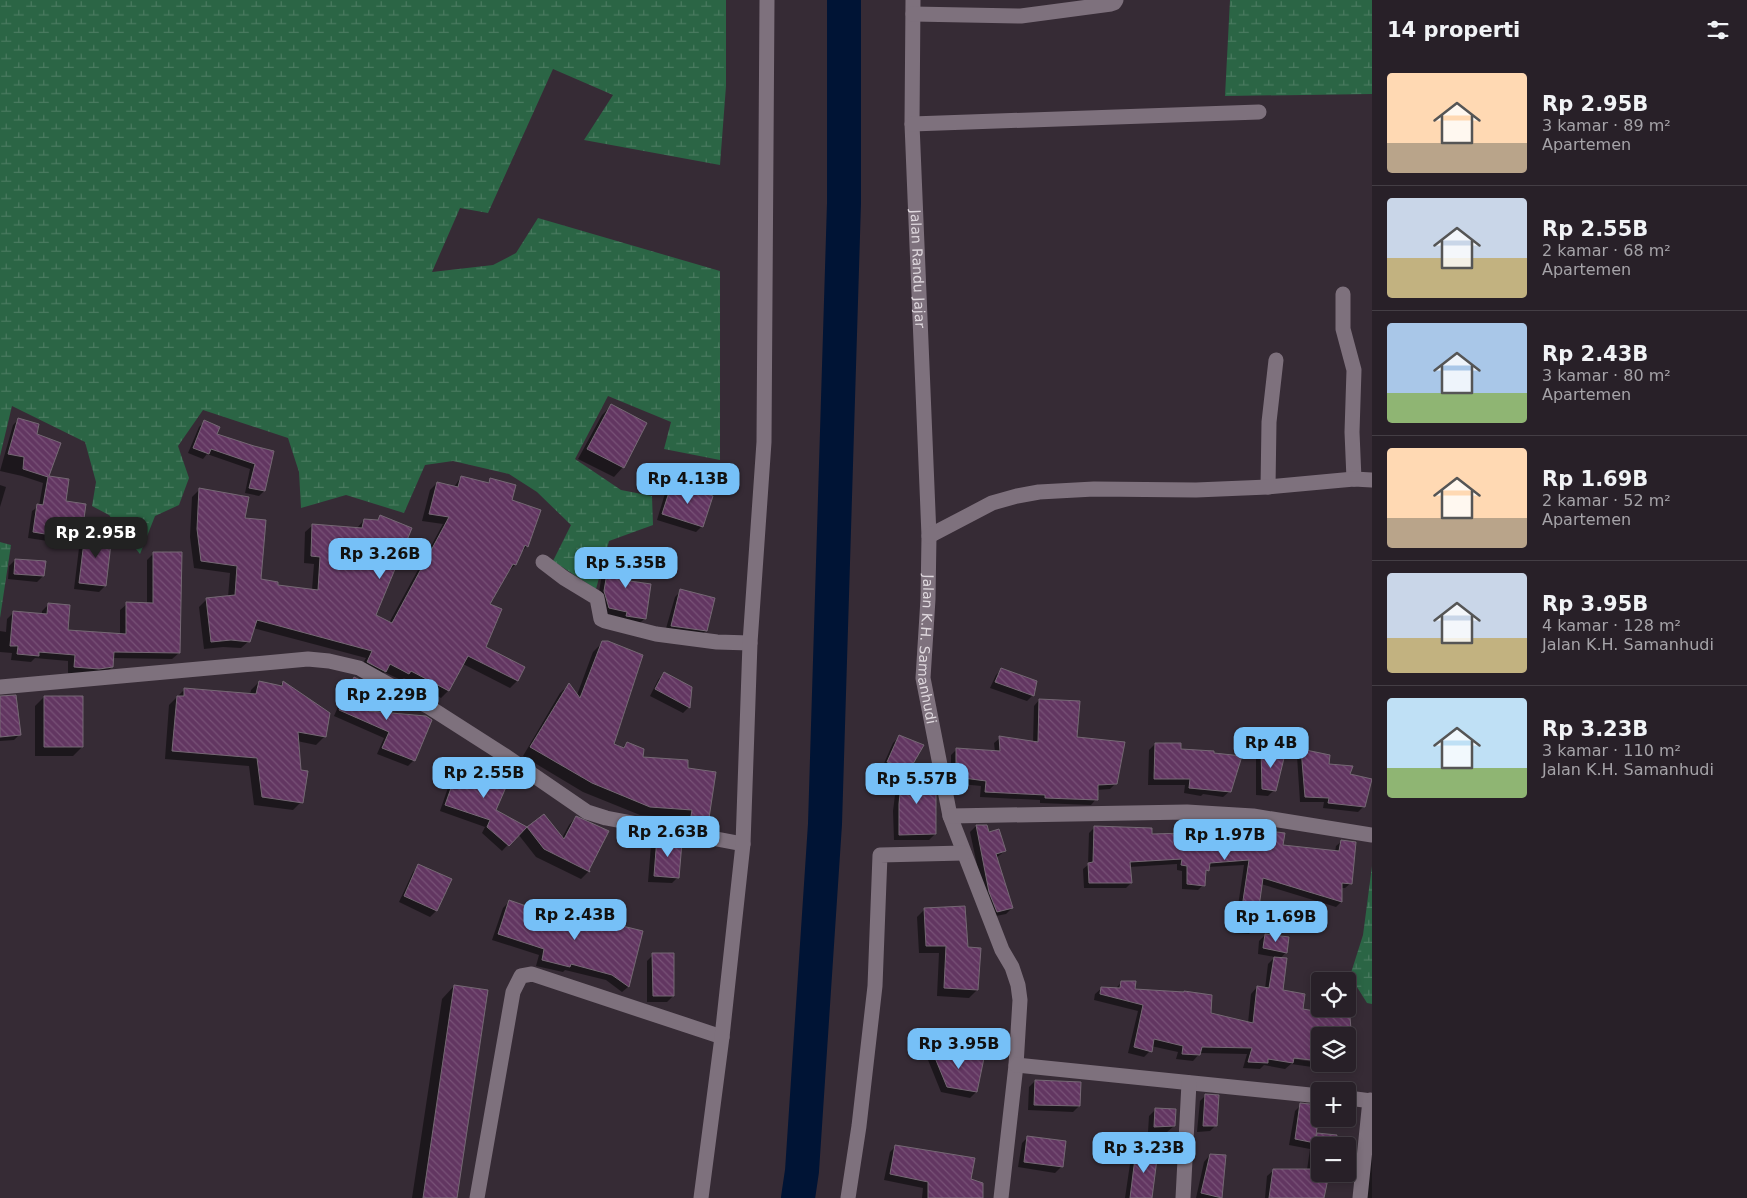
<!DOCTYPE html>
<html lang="id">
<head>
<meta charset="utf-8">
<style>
  :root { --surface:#282028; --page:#302830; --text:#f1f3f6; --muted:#a5a3a8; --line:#443e45; --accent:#76c0f7 }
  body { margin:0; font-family:"DejaVu Sans",sans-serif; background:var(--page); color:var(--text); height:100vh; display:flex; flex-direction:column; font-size:19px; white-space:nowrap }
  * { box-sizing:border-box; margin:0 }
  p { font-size:16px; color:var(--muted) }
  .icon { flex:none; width:28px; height:28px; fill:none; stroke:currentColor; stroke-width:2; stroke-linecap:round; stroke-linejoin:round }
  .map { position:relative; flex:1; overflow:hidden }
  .sheet { display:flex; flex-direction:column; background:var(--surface); width:375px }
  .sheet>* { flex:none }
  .fabs { position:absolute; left:1311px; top:972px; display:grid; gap:10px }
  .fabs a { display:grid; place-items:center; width:45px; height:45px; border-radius:5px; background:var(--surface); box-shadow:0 2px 8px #0003,0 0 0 1px var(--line); font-size:25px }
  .price { position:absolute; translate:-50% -42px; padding:0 11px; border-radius:10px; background:var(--accent); color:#111; font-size:16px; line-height:32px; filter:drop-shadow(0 1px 2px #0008) }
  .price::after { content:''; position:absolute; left:50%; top:30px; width:15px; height:11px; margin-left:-8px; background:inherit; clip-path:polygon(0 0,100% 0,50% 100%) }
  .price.on { background:#222; color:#fff }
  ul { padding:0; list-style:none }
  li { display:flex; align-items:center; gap:15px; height:125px; padding:0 15px }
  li+li { border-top:1px solid var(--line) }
  li span { display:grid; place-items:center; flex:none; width:140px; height:100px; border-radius:5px; color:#555 }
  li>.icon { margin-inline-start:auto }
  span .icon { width:60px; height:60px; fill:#fffc; stroke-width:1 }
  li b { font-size:21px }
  h2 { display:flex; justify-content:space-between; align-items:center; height:60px; padding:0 15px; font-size:21px }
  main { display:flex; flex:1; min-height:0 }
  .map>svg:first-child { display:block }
  .wetland { fill:url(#wetland-marsh) }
  .shadow { fill:#0007; fill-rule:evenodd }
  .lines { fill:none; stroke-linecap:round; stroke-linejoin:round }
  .river { stroke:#001435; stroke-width:34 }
  .building { fill:url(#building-back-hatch); stroke:#756874 }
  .street { stroke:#7e717d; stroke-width:15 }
  .labels { text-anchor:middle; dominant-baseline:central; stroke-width:4; stroke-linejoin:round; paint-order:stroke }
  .street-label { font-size:14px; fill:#dfd8de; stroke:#1b161a }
</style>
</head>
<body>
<main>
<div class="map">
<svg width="1372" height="1198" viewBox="0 0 1372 1198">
  <defs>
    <pattern id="wetland-marsh" width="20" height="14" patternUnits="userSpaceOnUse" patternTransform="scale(1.25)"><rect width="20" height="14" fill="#2b6545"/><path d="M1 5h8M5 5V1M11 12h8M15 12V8" fill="none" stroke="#497a5f"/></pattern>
    <pattern id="building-back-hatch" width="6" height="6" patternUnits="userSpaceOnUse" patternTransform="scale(1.25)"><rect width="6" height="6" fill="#623661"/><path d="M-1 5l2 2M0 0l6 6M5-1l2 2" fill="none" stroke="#785277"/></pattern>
  </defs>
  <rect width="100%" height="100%" fill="#362b35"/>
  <!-- wetland -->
  <path class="wetland" d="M0 0H726V86L720 165 584 140 613 95 553 69 488 213 460 208 432 272 493 265 516 253 538 218 720 271V460L664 449 671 422 608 396 575 459 621 490 652 496 653 525 609 541 596 589 553 561 571 525 537 492 509 474 453 461 425 465 404 513 346 495 301 508 299 472 288 438 203 410 178 446 189 478 179 505 155 516 140 554 109 515 92 506 96 482 85 442 12 406 0 456Z
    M1230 0H1372V94L1225 96Z
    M0 542 11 545 0 618Z
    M1372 866V1004L1367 1003 1350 976 1363 935Z"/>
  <!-- shadow -->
  <path class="shadow" d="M611 406 623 467 614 477 578 459 602 415Z
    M18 420 47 477 68 480 65 502 79 539 74 545 28 538 32 511 39 506 43 483 22 476 0 471 13 425Z
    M204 422 216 435 254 447 264 491 259 496 245 493 250 469 207 454 203 459 188 453 199 427Z
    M461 477 487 483 491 480 511 501 527 546 520 554 515 565 507 573 489 605 484 648 524 668 517 681 510 688 463 664 448 691 441 698 404 678 401 680 384 672 378 679 360 669 366 658 253 628 249 641 241 648 223 647 204 649 199 607 206 600 228 597 230 573 194 568 190 537 192 497 199 490 244 519 259 581 276 586 312 590 314 564 304 563 305 532 313 525 357 528 364 520 376 521 381 517 375 616 389 623 443 524 422 521 430 490 437 483 454 487Z
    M672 484 702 526 696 532 657 520 666 490Z
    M0 485 6 487 0 507Z
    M86 534 105 586 99 592 74 589 80 540Z
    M154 553 179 653 172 659 112 658V667L105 674 92 675 68 673V661L35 658 31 662 11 660 12 653 0 652V631L6 632 7 619 14 612 42 615V611L49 604 66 631 120 635V610L127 604H147V560Z
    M610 556 629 582 645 618 639 624 603 614 598 598 604 562Z
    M15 560 43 576 37 582 8 579 9 566Z
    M681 591 706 631 699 637 665 632 675 597Z
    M602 643 613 745 622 748 627 743 641 758 687 769 708 818 699 826 683 824 684 818 640 815 583 792 523 756 560 693 569 685 577 695 593 652Z
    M1002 669 1033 695 1027 701 990 688 996 675Z
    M664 673 689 707 683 713 650 696 658 680Z
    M354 678 367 712 425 717 414 760 408 766 377 754 384 738 334 716 348 684Z
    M259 682 279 686 283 682 324 737 316 745 297 741 301 802 293 810 254 805 249 766 165 759 169 705 185 689 250 695 251 690Z
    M44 697 82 747 73 756H35V706Z
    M0 698 20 734 14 740 0 741Z
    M1039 700 1116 783 1110 789 1096 790V799L1091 805 1040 803V800L980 797 981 786 951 783V755L957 749 995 752 994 743 1000 738 1033 743 1034 706Z
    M899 737 909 769 904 773 935 834 929 840H894L893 811 897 779 902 774 882 768 893 743Z
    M1155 744 1180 751 1230 791 1223 797 1203 794 1201 796 1184 793 1185 785H1148L1149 750Z
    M1261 750 1274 790 1268 796 1256 795V756Z
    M1302 751 1348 775 1364 806 1358 812 1323 808 1324 802H1300L1297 756Z
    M461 761 494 811 527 828 544 815 562 838 569 825 576 817 588 872 581 879 536 857 518 834 502 851 482 833 485 827 440 811 455 767Z
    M976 826 988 834 1005 851 996 858 1012 908 1006 914 991 917 984 898 970 832Z
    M1094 828 1150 835 1230 841V833L1236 828 1282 846 1335 852 1336 846 1342 841 1351 883 1345 888H1341V902L1336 907 1261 884 1255 928 1249 934 1234 933 1244 865 1208 867 1204 874 1203 885 1198 890 1182 889V871L1177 870V864L1129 867 1131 883 1126 888H1084L1083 869 1088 865 1089 833Z
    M657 839 678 877 672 883 648 882 651 845Z
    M419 866 436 911 430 917 399 902 413 872Z
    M509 902 529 911 597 927 602 922 642 932 628 987 622 992 606 980 565 970 563 972 536 966 539 955 492 940 503 908Z
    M925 909 967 948 977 990 969 998 937 996 939 953H919L917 917Z
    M1265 935 1286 952 1280 959 1282 991 1301 1010 1349 1018 1353 1066 1347 1072 1291 1064 1285 1069 1264 1065 1260 1069 1243 1068 1247 1054 1200 1053 1193 1061 1176 1059 1178 1052 1151 1046 1150 1051 1144 1057 1128 1053 1138 1011 1094 1000 1095 994 1102 988 1115 989 1122 982 1133 990 1210 1013 1248 1023 1251 994 1257 987 1265 989 1268 964 1275 957 1258 954 1259 941ZM1320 1036H1348V1064H1344H1348V1067L1287 1058 1288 1055 1320 1060Z
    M653 955 673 996 667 1002H647V961Z
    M454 986 456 1198H412L442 999Z
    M931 1049 983 1059 976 1092 970 1098 941 1092 926 1055Z
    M1035 1081 1079 1106 1073 1112 1028 1110 1029 1087Z
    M1206 1095 1216 1125 1210 1131 1197 1132 1200 1101Z
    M1301 1105 1315 1137 1317 1135 1339 1137 1338 1146H1320V1174H1328L1322 1198H1265L1267 1176 1274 1170H1307L1310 1149 1289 1145 1295 1111Z
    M1155 1110 1174 1126 1167 1132H1148L1149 1116Z
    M1372 1118V1198H1363Z
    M1028 1137 1061 1167 1055 1173 1018 1167 1022 1143Z
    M896 1146 970 1180 982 1198H922L923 1188 884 1180 890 1152Z
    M1137 1151 1151 1198H1125L1131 1157Z
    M1210 1155 1225 1156 1220 1198H1196L1204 1162Z"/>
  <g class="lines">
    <!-- river -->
    <path class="river" d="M798 1198 802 1171 825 824 844 203V0"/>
  </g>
  <!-- building -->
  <path class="building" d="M611 404 647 423 624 468 587 449Z
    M18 418 39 424 37 434 61 443 49 476 69 479 66 501 86 504 81 540 33 532 37 504 43 505 48 477 23 469 24 457 8 454Z
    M204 420 220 427 217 434 254 446 274 451 265 491 249 488 255 464 211 449 209 454 193 448Z
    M461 476 489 483 490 478 516 485 512 500 541 510 528 547 525 545 516 565 513 564 490 604 502 609 486 647 525 667 518 681 468 656 449 691 411 671 409 674 390 664 386 672 367 662 372 651 257 620 250 642 231 640 211 642 206 598 235 595 237 566 201 561 197 529 199 488 249 497 245 518 266 520 261 579 278 582V585L318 590 320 557 311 556 312 524 362 528 364 519 378 520 380 515 412 528 376 615 392 623 449 517 429 514 437 482 458 487Z
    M672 483 713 496 703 527 662 514Z
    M85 533 112 535 106 586 79 583Z
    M153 552H182L180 653 114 652 113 667 99 669 74 667 75 655 39 652V656L17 654 18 646H10L13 611 47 614 48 603 70 605 68 630 126 634V602L153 603Z
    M610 555 633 559 630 581 651 584 646 619 626 616 627 612 609 608 604 591Z
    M15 559 46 561 44 576 14 574Z
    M680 589 715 598 707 631 671 626Z
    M602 641H608L643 655 614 744 624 748 627 742 644 749 643 757 688 760V768L716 772 709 818 691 816 692 810 650 807 592 783 530 747 569 683 580 698Z
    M1001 668 1037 681 1034 696 995 682Z
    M664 672 692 687 690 708 655 689Z
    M354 677 378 689 369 711 426 716 432 720 415 761 382 748 389 732 339 710Z
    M259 681 282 686 283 681 330 713 326 737 298 732 301 770 308 771 303 803 262 797 257 758 172 751 177 696H184V688L256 694Z
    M16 695 21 735 0 737V696Z
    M44 696H83V747H44Z
    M1039 699 1080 701 1077 737 1125 742 1117 784 1098 785V800L1045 798V795L985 792 986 781 956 777V748L1000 751 999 736 1038 742Z
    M899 735 924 745 910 769 887 762Z
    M1155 743H1181V749L1214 751V753L1242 756 1231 792 1189 788 1190 779H1154Z
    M1261 748 1285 754 1276 791 1262 789Z
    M1301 749 1330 755 1329 764 1353 766 1350 774 1372 779 1365 807 1328 803 1329 798 1305 797Z
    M461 760 492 770V769L510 778 496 810 527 827 509 846 487 827 490 820 445 805Z
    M902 772 932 775 936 793V834L899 835V804Z
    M544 814 564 839 576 816 609 831 589 870 590 872 544 849 527 827Z
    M976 825H987L989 832 999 829 1006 851 996 854 1013 908 997 912 989 892Z
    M1094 826 1152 828V834L1186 833 1235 840V827L1285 833 1283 845 1339 851 1341 840 1356 842 1352 884 1342 883V902L1263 878 1256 929 1239 928 1249 860 1210 863 1209 871 1206 870 1205 886 1187 884V866L1181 865 1182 859 1130 862 1132 883H1089L1088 863 1093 862Z
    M657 837 682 842 679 878 654 876Z
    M418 864 452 879 437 911 404 896Z
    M509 900 532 908 531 910 600 927 602 921 643 931 629 987 612 975 571 964 570 967 542 960 544 949 498 934Z
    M965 906 968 947 981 948 978 990 944 988 946 946H926L924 908Z
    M1265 934 1289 937 1287 953 1263 948Z
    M652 953H674V996H653Z
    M1274 957 1287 958 1283 990 1305 994 1303 1009 1350 1017 1354 1067 1336 1064H1348V1036H1320V1061L1294 1058 1293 1063 1268 1059V1063L1248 1062 1252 1048 1202 1047 1200 1055 1182 1054 1183 1046 1154 1039 1152 1052 1134 1047 1143 1005 1100 994 1101 987 1120 988 1121 981H1136L1135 989 1184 992V991L1212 995 1211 1013 1253 1023 1257 986 1269 988Z
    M454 985 488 990 457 1198H423Z
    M931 1048 984 1058 977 1092 947 1087Z
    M1035 1080 1081 1082 1080 1106 1034 1105Z
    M1205 1094 1219 1095 1217 1126H1203Z
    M1300 1103 1320 1105 1315 1143 1295 1139Z
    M1155 1108 1176 1109 1175 1126 1154 1127Z
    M1317 1133 1337 1135 1335 1146H1320V1174H1329L1324 1198H1269L1273 1169H1312Z
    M1027 1136 1066 1141 1063 1167 1024 1162Z
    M895 1145 975 1158 971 1179 983 1183V1198H928V1182L890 1174Z
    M1136 1150 1158 1151 1152 1198H1130Z
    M1210 1154 1226 1155 1222 1198 1201 1193Z"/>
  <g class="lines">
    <!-- street -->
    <g class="street">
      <path id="s1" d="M913 0 912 124 929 536 928 599 923 678 950 816 1002 950 1012 967 1018 985 1020 1000 1016 1065 1001 1198"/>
      <path d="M913 14 1021 16 1111 4 1114 3 1116 0"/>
      <path d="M912 124 1259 112"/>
      <path d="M1343 294V329L1354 370 1352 432 1354 479"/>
      <path d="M1268 487 1269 422 1276 360"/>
      <path d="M929 536 992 503 1017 496 1039 492 1094 489 1196 490 1268 487 1354 479 1372 480"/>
      <path d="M543 562 564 578 597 598 601 619 605 621 656 634 717 642 750 643"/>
      <path d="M0 687 308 659 329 661 359 668 429 707 504 755 587 812 606 818 743 844"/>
      <path d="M950 816 1187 812 1253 816 1372 835"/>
      <path d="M1016 1065 1320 1096"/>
      <path d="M1348 1098 1372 1101"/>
      <path d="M477 1198 513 992 521 976 532 974 722 1037"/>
      <path d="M701 1198 722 1037 743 844 750 643 764 442 767 0"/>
      <path d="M848 1198 859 1126 875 986 880 855 964 853"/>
      <path d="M1183 1198 1189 1083"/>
      <path d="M1360 1198 1370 1100"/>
    </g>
  </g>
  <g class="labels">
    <!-- street labels -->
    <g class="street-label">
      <text stroke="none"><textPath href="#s1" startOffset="269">Jalan Randu Jajar</textPath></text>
      <text stroke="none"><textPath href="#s1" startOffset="650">Jalan K.H. Samanhudi</textPath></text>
    </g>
  </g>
</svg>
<div class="fabs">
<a><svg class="icon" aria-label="locate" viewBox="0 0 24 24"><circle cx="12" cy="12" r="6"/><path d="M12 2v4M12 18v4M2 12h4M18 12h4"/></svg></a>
<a><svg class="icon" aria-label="layers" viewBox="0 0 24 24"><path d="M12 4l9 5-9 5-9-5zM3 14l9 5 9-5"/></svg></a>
<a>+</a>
<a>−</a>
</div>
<b class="price" style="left:688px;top:505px">Rp 4.13B</b>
<b class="price on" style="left:96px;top:559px">Rp 2.95B</b>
<b class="price" style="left:380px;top:580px">Rp 3.26B</b>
<b class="price" style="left:626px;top:589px">Rp 5.35B</b>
<b class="price" style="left:387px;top:721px">Rp 2.29B</b>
<b class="price" style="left:1271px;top:769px">Rp 4B</b>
<b class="price" style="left:484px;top:799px">Rp 2.55B</b>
<b class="price" style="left:917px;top:805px">Rp 5.57B</b>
<b class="price" style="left:668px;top:858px">Rp 2.63B</b>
<b class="price" style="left:1225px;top:861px">Rp 1.97B</b>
<b class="price" style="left:575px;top:941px">Rp 2.43B</b>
<b class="price" style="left:1276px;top:943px">Rp 1.69B</b>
<b class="price" style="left:959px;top:1070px">Rp 3.95B</b>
<b class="price" style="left:1144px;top:1174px">Rp 3.23B</b>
</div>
<section class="sheet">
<h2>14 properti<svg class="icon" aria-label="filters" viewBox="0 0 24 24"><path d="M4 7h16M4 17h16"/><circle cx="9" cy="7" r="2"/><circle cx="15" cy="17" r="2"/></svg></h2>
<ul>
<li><span style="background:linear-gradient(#ffd9b3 70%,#b9a48a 0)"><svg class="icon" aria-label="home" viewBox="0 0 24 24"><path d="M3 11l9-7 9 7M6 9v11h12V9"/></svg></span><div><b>Rp 2.95B</b><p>3 kamar · 89 m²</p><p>Apartemen</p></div></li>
<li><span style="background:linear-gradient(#c9d6e8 60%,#c2b280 0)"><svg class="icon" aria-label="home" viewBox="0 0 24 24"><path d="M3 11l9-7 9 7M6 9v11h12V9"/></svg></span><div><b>Rp 2.55B</b><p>2 kamar · 68 m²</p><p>Apartemen</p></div></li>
<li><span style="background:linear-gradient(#a9c7e8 70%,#8fb573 0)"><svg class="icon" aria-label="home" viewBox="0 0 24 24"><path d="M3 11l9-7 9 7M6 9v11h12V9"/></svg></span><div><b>Rp 2.43B</b><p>3 kamar · 80 m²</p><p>Apartemen</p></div></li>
<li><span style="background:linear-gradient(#ffd9b3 70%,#b9a48a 0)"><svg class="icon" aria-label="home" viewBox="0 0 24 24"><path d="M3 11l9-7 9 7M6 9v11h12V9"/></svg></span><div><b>Rp 1.69B</b><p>2 kamar · 52 m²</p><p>Apartemen</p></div></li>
<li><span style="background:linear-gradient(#c9d6e8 65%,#c2b280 0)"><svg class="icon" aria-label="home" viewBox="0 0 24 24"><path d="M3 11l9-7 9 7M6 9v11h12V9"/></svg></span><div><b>Rp 3.95B</b><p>4 kamar · 128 m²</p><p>Jalan K.H. Samanhudi</p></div></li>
<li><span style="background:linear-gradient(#bfe0f5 70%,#8fb573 0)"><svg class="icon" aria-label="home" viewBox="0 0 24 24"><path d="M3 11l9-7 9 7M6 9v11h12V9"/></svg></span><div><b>Rp 3.23B</b><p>3 kamar · 110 m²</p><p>Jalan K.H. Samanhudi</p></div></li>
</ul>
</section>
</main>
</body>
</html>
